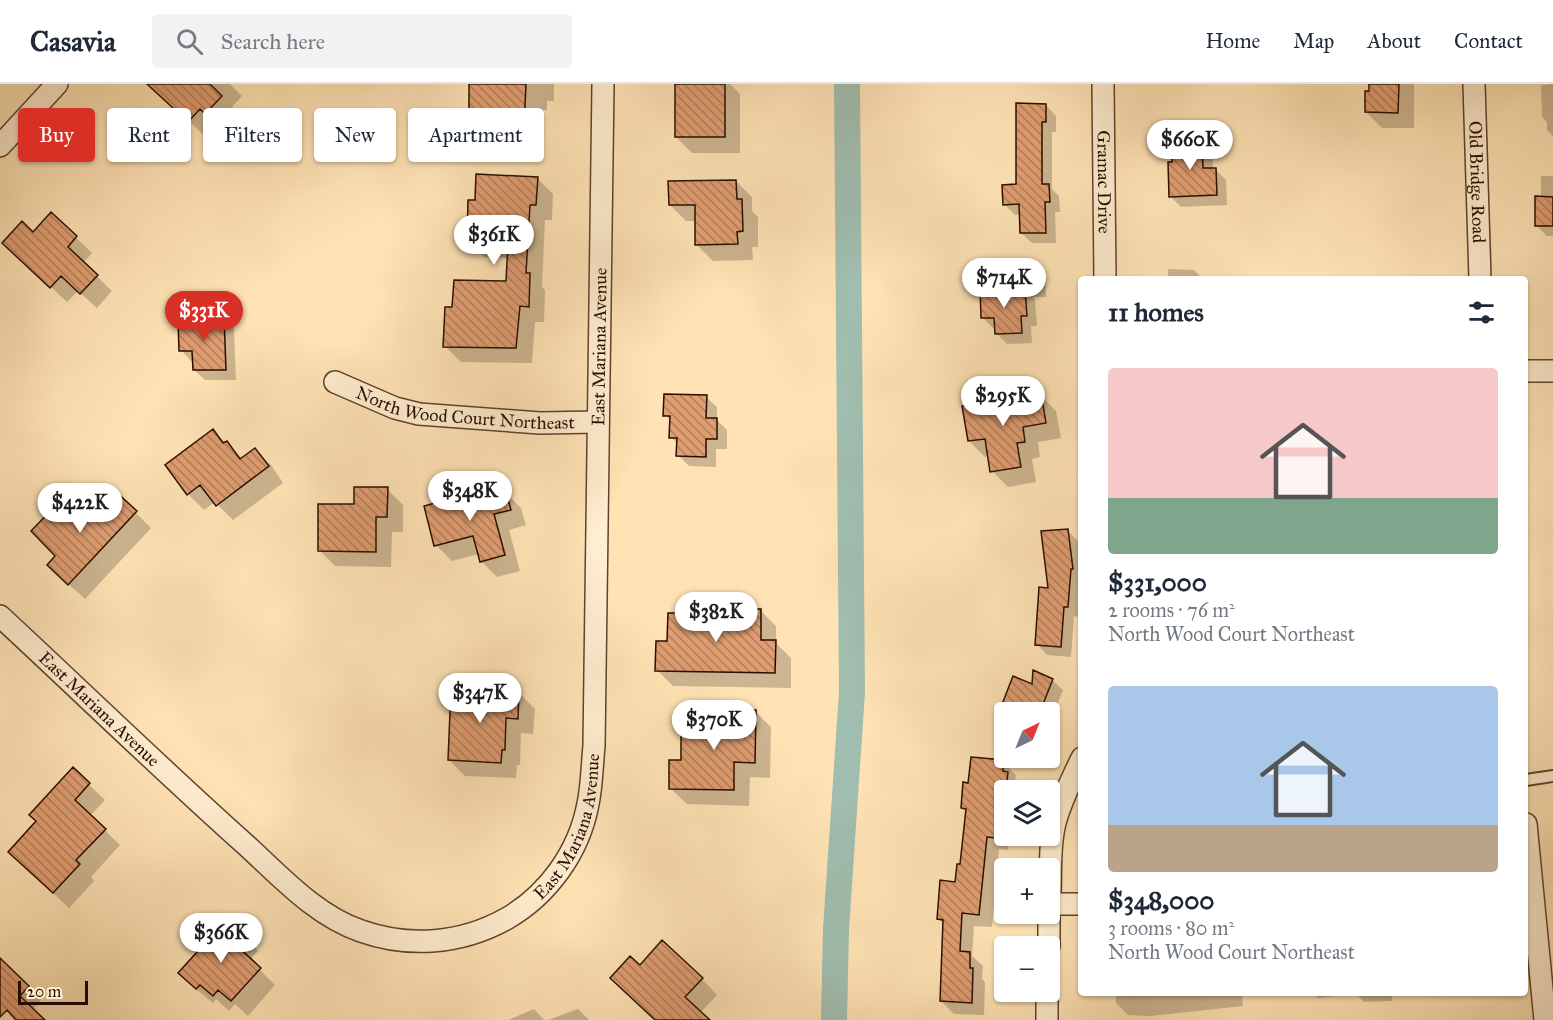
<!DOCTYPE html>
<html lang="en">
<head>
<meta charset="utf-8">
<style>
  :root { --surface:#fff; --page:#f2f2f3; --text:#1f2937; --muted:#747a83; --line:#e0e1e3; --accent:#d93025 }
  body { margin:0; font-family:"IM FELL Great Primer",serif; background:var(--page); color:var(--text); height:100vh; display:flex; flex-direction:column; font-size:22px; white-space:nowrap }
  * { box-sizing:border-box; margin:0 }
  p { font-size:20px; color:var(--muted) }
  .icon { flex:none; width:33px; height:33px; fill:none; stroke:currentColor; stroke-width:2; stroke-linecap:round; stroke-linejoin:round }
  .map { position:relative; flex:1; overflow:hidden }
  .side { position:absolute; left:1078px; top:192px; width:450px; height:720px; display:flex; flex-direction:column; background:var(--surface); border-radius:6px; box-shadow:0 2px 4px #0004 }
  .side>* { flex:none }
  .guide { position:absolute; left:18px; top:24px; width:570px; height:54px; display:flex; gap:12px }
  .needle { width:39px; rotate:43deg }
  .buttons { position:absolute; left:994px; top:618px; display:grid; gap:12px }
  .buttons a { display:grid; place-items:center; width:66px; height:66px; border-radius:6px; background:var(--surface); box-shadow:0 2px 4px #0004; font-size:30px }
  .scale { position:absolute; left:18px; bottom:15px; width:70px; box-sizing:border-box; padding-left:6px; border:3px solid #2a0d00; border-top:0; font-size:16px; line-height:21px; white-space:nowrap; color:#2a0d00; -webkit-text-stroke:4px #ffedcf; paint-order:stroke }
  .price { position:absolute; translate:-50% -51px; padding:0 14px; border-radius:21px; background:#fff; color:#222; font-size:20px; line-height:39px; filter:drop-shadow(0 2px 3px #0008) }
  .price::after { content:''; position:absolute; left:50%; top:36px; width:18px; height:14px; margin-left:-9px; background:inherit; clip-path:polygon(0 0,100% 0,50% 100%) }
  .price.active { background:var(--accent); color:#fff }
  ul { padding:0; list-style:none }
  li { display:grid; align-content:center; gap:12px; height:318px; padding:0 30px }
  li span { display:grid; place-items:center; height:186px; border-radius:6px; color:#555 }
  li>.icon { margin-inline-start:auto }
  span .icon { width:108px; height:108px; fill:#fffc; stroke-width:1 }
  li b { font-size:26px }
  h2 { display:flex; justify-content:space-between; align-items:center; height:72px; padding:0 30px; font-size:26px }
  .pill { padding:0 21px; border-radius:6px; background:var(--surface); box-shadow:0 2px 4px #0004; font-size:21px; line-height:54px }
  .pill.active { background:var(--accent); color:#fff }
  header { display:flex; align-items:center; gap:36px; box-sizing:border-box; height:84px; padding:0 30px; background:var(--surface); border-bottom:2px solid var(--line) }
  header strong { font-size:28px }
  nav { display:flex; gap:33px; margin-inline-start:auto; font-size:21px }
  .search { width:420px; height:54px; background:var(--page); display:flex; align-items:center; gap:15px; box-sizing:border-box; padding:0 21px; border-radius:6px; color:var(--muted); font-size:22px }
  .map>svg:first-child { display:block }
  .shadow { fill:#0003 }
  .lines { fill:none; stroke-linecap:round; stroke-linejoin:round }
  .canal { stroke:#a0beb0; stroke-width:26 }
  .building { fill:url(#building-back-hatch); stroke:#2a0d00; stroke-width:1.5 }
  .service-casing { stroke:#5f422d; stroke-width:14 }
  .minor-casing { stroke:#5f422d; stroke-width:24 }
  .service { stroke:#ffedcf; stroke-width:10 }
  .minor { stroke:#ffedcf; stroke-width:21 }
  .labels { text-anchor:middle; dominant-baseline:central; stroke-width:4.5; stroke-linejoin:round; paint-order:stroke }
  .street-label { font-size:18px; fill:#2a0d00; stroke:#ffedcf }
</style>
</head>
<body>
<header>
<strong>Casavia</strong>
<div class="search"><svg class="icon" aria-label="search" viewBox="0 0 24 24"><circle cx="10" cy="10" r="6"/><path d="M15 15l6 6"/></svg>Search here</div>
<nav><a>Home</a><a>Map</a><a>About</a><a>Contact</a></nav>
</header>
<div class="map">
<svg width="1553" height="936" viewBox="0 0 1553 936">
  <defs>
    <pattern id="building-back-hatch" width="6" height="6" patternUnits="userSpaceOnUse" patternTransform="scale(1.5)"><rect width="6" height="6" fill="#df9d71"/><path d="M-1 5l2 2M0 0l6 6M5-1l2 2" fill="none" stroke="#b57e5a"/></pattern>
  </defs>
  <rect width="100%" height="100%" fill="#ffe3b5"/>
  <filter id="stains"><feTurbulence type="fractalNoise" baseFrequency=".00333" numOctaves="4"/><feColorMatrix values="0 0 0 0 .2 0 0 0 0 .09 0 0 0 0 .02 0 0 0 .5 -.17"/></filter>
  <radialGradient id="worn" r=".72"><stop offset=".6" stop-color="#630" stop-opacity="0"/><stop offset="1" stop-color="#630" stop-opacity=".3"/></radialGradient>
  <!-- shadow -->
  <path class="shadow" d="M149 0H230L242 12 232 23 237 28 222 45 216 39 205 52Z
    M471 0H554V17H547V26H541L540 59 516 58 499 41H486L470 25Z
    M676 0H730L740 10V69H692L676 53Z
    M1371 0H1414V44H1382L1366 28Z
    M1553 0V52L1547 46V38L1542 33 1541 1Z
    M1046 21 1056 32V48H1052V105L1059 112 1060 128H1055L1056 159H1032L1021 149V130L1015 131 1004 120 1018 102Z
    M1202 57 1212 68 1213 85H1215L1226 96 1227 121 1181 123 1170 112Z
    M1541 92H1553V152H1547L1537 142 1541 114Z
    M537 94 553 110 552 136H545L542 203 545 206 544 238H535L532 279 461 278 445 262 454 225 508 198 509 174 484 173 468 157 476 118Z
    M736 97 752 113V127L758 133V163H752L753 176 713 177 697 161 696 137H686L670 121Z
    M51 130 92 169 83 179 112 207 97 224 78 207 67 218 20 174 33 150Z
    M1035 183 1046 194V213H1033L1035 216 1037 242H1031L1032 259 1007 260 996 249V244H993L983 234 1012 206 1010 203Z
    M1168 185 1194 186 1203 195H1168Z
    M224 234 234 245 236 296H205L194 286V277H191L181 266Z
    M1040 311 1056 327 1061 354 1038 358 1040 373 1032 375 1036 398 1008 403 992 387 989 372 985 373 969 357Z
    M706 313 717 323V336L727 346V365H716V383L689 382 678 371V360L671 353 672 338 665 331Z
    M213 347 243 375 255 366 271 381 283 399 233 436 215 418 204 426 188 410Z
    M387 405 403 421V448H392L391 483 335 482 319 466 355 422Z
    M483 408 488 413 505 408 521 424 526 441 509 446 520 487 497 493 481 477 479 470 452 477 436 461Z
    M135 428 151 444 85 515 65 497 87 440Z
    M1067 446 1078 457 1082 484 1078 533 1074 532 1071 573 1047 571 1037 560 1050 506Z
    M760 526 776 542V559L791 574V604L673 602 657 586 669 559Z
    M1014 594 1034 602 1052 596 1063 606 1050 639V628H1005V644L997 636Z
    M519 609 535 625 533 650 521 649 520 681H517L516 694 465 692 449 676Z
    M755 627 771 643 770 694 750 693 749 722 687 720 671 705 726 637Z
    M1003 678 1016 691 1015 697 1020 702V706H1005V752H1015L1014 756 1009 755 1008 766 999 765 992 843 974 842 972 872 983 882 982 895 985 898 984 931 954 930 941 917 944 840 939 835 957 799 962 782 967 729 962 724 970 701Z
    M73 685 105 716 90 732 120 761 91 793 94 797 69 824 26 784 38 737Z
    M243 851 258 867 250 876 275 901 248 932 235 920 229 927 216 915 213 919 196 905Z
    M0 876 41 916 32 926 43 936H15L0 919Z
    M640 883 702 895 717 911 700 929 707 936H656Z
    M1116 909H1242L1243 922 1151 932 1128 931 1116 919Z
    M1289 909H1392V917L1364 918 1356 910 1318 914 1314 910 1292 912Z
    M534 925 544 936H508Z
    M578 925 589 936H548Z"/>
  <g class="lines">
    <!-- canal -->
    <path class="canal" d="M834 936 836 845 852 608 847 0"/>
  </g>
  <!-- building -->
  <path class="building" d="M147 0H210L222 12 205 30 200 25 188 38Z
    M469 0H526L524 43H498L499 26H469Z
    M675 0H725V53H675Z
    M1369 0H1399L1398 29 1365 28V7H1369Z
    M1016 19 1046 20V38H1042V100H1049L1050 118H1045L1046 149H1020L1019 120 1003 121 1002 101 1016 100Z
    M1172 56H1202L1203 84H1216L1217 111 1169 113 1168 78H1172Z
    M476 90 538 93 536 121H530L526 189H530L529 223 520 222 516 264 443 263 445 223H452L454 196 506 197 508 159 467 157 468 116H475Z
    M736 96 737 115H742L743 147 737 148 738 160 695 161V121H669L668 97Z
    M1535 112 1553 113V142H1535Z
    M51 128 77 152 68 163 98 191 80 210 61 192 50 204 2 159 22 137 33 148Z
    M1036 182V203L1008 204V183Z
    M1025 204 1027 232H1021L1022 249 995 250 994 234H981L980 205Z
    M224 233 226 286H193L192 267H179L178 234Z
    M1041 309 1046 339 1023 343 1025 358 1017 359 1021 383 990 388 985 355 968 357 962 322Z
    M664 310 707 311 706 334H717V355H706V373L676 372 677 354H669L670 332H663Z
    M213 345 223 359 227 357 240 375 255 364 269 382 216 422 200 401 187 411 165 381Z
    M354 403H388L387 433H376V468L318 467V420H354Z
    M483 406 485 412 506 407 511 426 494 430 505 471 480 478 473 452 434 462 424 422Z
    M116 408 137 427 68 501 47 481 55 472 31 447 62 415 87 438Z
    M1068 445 1073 485H1071L1068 523H1064L1061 563 1035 561 1039 503 1048 504 1041 447Z
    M691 524 761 525V556H776L775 589 655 587 656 557H667L668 529H691Z
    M1033 586 1053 595 1040 628H1030V620L1027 628H999L1013 592 1032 600Z
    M451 604 519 607 518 635 506 634 505 666H502L501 679 448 676Z
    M725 625 756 626 755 679 734 678V706L669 705V676H681V635L725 636Z
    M971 673 1004 676 1003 687 1008 688 1002 744 997 743 996 754 987 753 979 831 962 829 960 867 970 868V884H973L972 919 940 917 943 836 937 835 940 796 955 798 957 780H960L966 725 961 724 963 698 968 699Z
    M73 683 90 699 75 716 106 745 76 776 80 780 53 809 8 768 36 737 29 731Z
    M227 835 244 850 235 860 261 884 231 917 218 906 213 912 200 901 196 905 178 889Z
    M662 856 703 894 685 913 710 936H655L610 894 630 872 640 881Z
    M0 874 29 902 20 912 45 936H16L7 926 0 933Z"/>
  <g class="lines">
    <!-- service casing -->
    <g class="service-casing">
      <path id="service" d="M1526 696 1553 692"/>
    </g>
    <!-- minor casing -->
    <g class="minor-casing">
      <g id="minor">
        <path id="s1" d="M1103 0 1105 195"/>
        <path id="s2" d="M1474 0 1480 195"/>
        <path d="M0 62 57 0"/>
        <path d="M1526 287H1553"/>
        <path id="s3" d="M335 298 395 324 419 330 540 339 598 338"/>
        <path id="s4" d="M0 532C82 608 162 686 246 761 280 792 316 832 361 847 409 864 461 860 506 835 548 811 579 768 588 720 592 701 592 681 594 662L603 0"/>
        <path d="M1526 740 1545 936"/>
        <path d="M1050 810C1051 786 1049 762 1055 739 1061 716 1072 695 1082 674"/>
        <path d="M1050 820H1082"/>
        <path d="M1049 862V830"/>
        <path d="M1047 936V908"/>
      </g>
    </g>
    <!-- service -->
    <use href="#service" class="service"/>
    <!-- minor -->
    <use href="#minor" class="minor"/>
  </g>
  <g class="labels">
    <!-- street labels -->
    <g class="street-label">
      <text stroke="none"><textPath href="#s1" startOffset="98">Gramac Drive</textPath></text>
      <text stroke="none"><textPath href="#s2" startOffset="98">Old Bridge Road</textPath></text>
      <text stroke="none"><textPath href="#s4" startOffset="1234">East Mariana Avenue</textPath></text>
      <text stroke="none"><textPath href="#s3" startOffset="135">North Wood Court Northeast</textPath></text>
      <text stroke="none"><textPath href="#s4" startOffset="136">East Mariana Avenue</textPath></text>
      <text stroke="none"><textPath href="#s4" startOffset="748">East Mariana Avenue</textPath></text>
    </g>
  </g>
  <rect width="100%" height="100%" filter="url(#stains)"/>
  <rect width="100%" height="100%" fill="url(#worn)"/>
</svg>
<div class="buttons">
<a><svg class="needle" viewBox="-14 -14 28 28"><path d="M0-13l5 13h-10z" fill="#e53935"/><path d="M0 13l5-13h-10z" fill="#747a83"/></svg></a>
<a><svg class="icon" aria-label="layers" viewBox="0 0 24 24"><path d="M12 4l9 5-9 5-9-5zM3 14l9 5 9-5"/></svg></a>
<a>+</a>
<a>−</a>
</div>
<div class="scale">20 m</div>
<b class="price" style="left:1190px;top:87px">$660K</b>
<b class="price" style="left:494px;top:182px">$361K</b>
<b class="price" style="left:1004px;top:225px">$714K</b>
<b class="price active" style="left:204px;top:258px">$331K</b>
<b class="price" style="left:1003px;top:343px">$295K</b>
<b class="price" style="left:470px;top:438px">$348K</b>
<b class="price" style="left:80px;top:450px">$422K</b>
<b class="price" style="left:716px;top:559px">$382K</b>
<b class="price" style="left:480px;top:640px">$347K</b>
<b class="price" style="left:714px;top:667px">$370K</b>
<b class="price" style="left:221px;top:880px">$366K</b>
<div class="guide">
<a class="pill active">Buy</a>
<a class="pill">Rent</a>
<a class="pill">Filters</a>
<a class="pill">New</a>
<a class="pill">Apartment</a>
</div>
<section class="side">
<h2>11 homes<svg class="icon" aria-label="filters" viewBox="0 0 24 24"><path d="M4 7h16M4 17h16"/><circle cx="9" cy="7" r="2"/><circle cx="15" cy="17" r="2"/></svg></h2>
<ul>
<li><span style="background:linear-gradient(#f6c9c9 70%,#7fa58c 0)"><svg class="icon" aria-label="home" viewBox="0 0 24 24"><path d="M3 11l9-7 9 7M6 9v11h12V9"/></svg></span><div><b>$331,000</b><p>2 rooms · 76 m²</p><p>North Wood Court Northeast</p></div></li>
<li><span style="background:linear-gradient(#a9c7e8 75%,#b9a48a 0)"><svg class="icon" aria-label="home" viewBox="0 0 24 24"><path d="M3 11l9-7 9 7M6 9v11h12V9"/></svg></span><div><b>$348,000</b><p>3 rooms · 80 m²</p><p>North Wood Court Northeast</p></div></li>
</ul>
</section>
</div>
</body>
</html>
